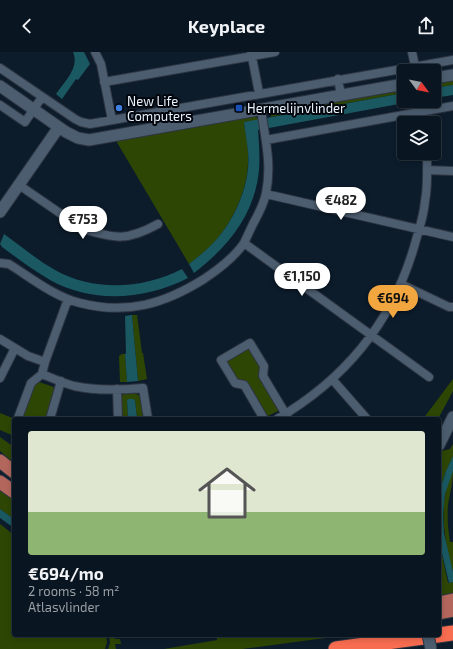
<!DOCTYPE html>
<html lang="en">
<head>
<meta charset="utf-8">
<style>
  :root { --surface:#091520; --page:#121e29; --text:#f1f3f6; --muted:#999fa5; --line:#29343e; --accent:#f1a640 }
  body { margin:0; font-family:"Exo 2",sans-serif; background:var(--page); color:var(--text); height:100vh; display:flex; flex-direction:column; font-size:15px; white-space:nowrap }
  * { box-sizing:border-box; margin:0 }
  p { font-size:13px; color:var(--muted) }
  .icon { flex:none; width:22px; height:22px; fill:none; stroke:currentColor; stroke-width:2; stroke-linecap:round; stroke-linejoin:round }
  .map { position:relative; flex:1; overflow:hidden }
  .side { position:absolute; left:12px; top:365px; width:429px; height:220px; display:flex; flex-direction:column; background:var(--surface); border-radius:4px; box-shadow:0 2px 6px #0003,0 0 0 1px var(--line) }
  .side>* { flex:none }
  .needle { width:26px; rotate:122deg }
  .controls { position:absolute; left:397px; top:12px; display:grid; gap:8px }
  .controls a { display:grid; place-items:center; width:44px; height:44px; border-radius:4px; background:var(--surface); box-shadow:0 2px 6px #0003,0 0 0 1px var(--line); font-size:20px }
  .price { position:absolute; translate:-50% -34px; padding:0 9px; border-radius:14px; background:#fff; color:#222; font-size:13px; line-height:26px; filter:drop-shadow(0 1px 2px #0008) }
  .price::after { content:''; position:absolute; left:50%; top:24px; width:12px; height:9px; margin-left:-6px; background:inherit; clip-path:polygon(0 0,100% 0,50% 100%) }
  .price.active { background:var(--accent); color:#111 }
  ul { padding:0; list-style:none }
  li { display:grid; align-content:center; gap:8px; height:212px; padding:0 16px }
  li span { display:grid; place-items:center; height:124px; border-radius:4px; color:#555 }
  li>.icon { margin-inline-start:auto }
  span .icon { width:72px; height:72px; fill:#fffc; stroke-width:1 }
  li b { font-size:17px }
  header { display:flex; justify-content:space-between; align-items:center; height:52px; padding:0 16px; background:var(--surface); font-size:18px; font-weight:700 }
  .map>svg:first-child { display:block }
  .green { fill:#2e4604 }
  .water { fill:#1a5962 }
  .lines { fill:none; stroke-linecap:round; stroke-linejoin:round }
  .street-casing { stroke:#2e3542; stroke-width:10 }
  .secondary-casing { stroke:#2e3542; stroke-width:13 }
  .primary-casing { stroke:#2e3542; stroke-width:15 }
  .highway-casing { stroke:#2e3542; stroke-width:17 }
  .street { stroke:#4b5d6f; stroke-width:8 }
  .secondary { stroke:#4b5d6f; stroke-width:11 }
  .primary { stroke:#b3665c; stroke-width:13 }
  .highway { stroke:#f86c50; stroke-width:15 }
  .secondary-bridge-casing { stroke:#2e3542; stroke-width:13; stroke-linecap:butt }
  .secondary-bridge { stroke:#4b5d6f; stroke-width:11 }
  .shop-dot { fill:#3f7fe0; stroke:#02060c; stroke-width:1.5 }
  .transit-dot { fill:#1a4fb4; stroke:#02060c; stroke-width:1.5 }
  .labels { text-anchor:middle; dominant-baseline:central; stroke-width:4; stroke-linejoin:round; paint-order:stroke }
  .poi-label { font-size:13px; fill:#e8f2fd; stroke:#02060c; text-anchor:start }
</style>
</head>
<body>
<header><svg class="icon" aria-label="back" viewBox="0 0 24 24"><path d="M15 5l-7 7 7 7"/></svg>Keyplace<svg class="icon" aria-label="share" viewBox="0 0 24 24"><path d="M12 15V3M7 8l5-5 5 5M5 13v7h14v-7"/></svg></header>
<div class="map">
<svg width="453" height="597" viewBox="0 0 453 597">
  <rect width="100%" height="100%" fill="#0c1c2b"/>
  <!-- green -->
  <path class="green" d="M453 28V33L434 36V31Z
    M404 35V41L270 65 276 58Z
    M255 64 259 68 244 70C245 80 248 91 248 101 250 131 236 165 217 187 209 197 199 204 189 212L115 87Z
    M132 263H137L142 301H143L147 327 138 329Z
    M249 295 260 313 259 323 280 358 266 365 238 328 225 309Z
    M121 302H125L127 330H120L119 304 121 303Z
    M453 327V339L438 367H423Z
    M39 330 54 335 53 337 56 339 48 367H20L33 333Z
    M125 341C132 341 137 340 141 346L145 367H137L135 348 129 347 127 348 128 367H121L120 345Z
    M0 361 15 367H14V384L0 378Z
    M0 385 14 395V411L0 399Z
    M453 392V404L446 419 439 441V401L442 399 450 397Z
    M453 419C453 430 450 441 448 453 447 466 448 477 450 490H453V520C444 486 437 452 453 419Z
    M0 437 14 447V467L0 457Z
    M0 472 14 483V583H106L107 590 105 597H0Z
    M439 489 448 531 453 530V544L439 547Z
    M109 583H114L115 587H120L121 592H115L116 597H108L110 591Z
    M223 583H348L242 597H164L217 588V585Z"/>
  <!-- water -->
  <path class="water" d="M73 0H84L90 12 78 28 76 27 62 47 56 42C64 30 80 16 73 0Z
    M453 33V43L434 46V36Z
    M404 41V49H415L258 78C259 91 260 104 259 118 255 162 228 195 194 221L189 212C199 204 208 197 216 188 236 166 251 130 248 100 247 90 245 80 244 70Z
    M4 182C21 194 37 208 55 218 94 240 143 237 182 217L188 226C145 248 93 252 50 228 33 218 17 206 2 195L0 192Z
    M132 263 138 329 127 330 125 302 126 301 125 264Z
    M128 347H133L135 348 137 367H128L127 348Z
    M453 404V419L445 442 443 462 444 481 453 520V530L449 531 439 489V441L446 419Z
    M0 457 14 467V476L0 466Z"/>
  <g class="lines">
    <!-- street casing -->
    <g class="street-casing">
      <path id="street" d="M95 0 101 12 112 68
        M251 0 259 41
        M412 0 415 14
        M0 16 75 67 81 70 90 72 453 8
        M338 27 341 43
        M104 30 275 0
        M421 49 425 71
        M0 53 25 70 42 45
        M266 88 453 54
        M427 118 453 119
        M19 133 83 177C116 187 127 189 158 172
        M266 142 453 185
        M244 191 429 325
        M0 211 9 212C31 226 55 245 80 251 127 263 164 252 204 227 219 217 234 206 244 191 247 185 250 178 253 172 258 163 264 152 266 141 272 112 265 86 261 57
        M401 232 449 255H453
        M68 247 45 310 42 322C52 326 63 331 74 334 96 339 121 338 143 336L148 367
        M0 287 28 304 45 310
        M0 326 15 296
        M332 327 367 367
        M117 337 118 367
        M18 366 31 331 42 322
        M50 367 61 329
        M264 367 246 336 244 333 235 331 221 308 250 291 264 314 263 324 288 366
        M277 367C347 326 395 266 416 188 420 175 424 162 425 149 428 134 427 117 427 101"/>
    </g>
    <!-- secondary casing -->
    <g class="secondary-casing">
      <path id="secondary" d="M434 26 453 23
        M0 34 66 80 78 86 89 88 404 32
        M0 160 59 75
        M439 393 453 365"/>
    </g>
    <!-- primary casing -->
    <g class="primary-casing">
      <path id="primary" d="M0 409 14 420
        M0 430 14 440
        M439 551 453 548
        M439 561 453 558"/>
    </g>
    <!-- highway casing -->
    <g class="highway-casing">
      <path id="highway" d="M336 597 453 581"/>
    </g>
    <!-- street -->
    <use href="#street" class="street"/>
    <!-- secondary -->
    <use href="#secondary" class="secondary"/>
    <!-- primary -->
    <use href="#primary" class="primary"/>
    <!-- highway -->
    <use href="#highway" class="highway"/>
    <!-- secondary-bridge casing -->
    <g class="secondary-bridge-casing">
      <path id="secondary-bridge" d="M428 583 431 597"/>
    </g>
    <!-- secondary-bridge -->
    <use href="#secondary-bridge" class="secondary-bridge"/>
  </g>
  <!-- markers -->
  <circle class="shop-dot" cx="119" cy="56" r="4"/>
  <rect class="transit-dot" x="235" y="52" width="8" height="8" rx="2"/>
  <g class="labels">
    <!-- poi labels -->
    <g class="poi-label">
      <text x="127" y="49">New Life<tspan x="127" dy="15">Computers</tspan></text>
      <text x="247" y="56">Hermelijnvlinder</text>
    </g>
  </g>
</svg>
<div class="controls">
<a><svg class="needle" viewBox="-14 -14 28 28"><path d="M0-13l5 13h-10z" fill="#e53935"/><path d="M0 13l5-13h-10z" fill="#999fa5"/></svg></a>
<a><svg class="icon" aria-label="layers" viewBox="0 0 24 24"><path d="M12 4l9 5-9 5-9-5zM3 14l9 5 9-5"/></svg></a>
</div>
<b class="price" style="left:341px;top:169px">€482</b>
<b class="price" style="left:83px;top:188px">€753</b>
<b class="price" style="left:302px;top:245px">€1,150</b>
<b class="price active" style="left:393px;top:267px">€694</b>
<section class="side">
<ul>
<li><span style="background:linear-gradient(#dfe7d0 65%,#8fb573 0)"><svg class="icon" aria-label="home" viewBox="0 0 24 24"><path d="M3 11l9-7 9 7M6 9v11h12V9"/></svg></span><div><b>€694/mo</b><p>2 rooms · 58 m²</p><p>Atlasvlinder</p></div></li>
</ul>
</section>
</div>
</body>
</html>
